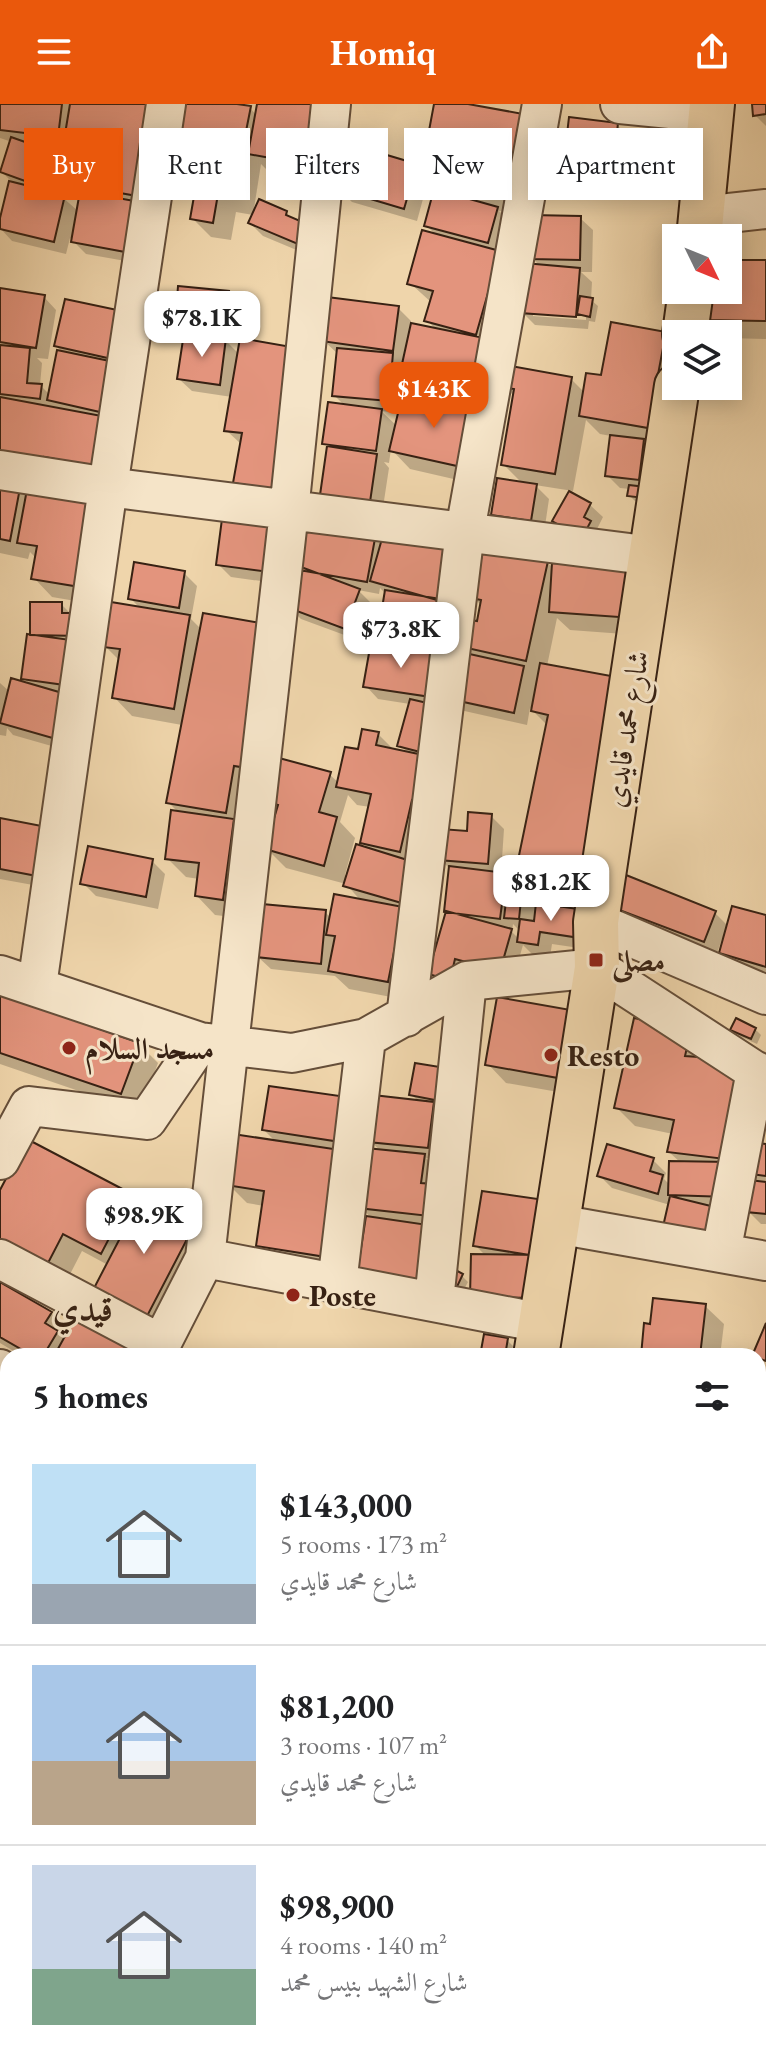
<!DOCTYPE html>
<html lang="en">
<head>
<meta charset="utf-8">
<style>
  :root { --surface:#fff; --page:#f2f2f2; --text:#202124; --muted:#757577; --line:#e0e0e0; --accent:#ea580c }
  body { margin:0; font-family:"EB Garamond",Amiri,serif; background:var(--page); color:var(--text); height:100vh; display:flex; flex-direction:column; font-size:30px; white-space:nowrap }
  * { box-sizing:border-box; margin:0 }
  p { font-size:26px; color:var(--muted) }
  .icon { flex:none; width:44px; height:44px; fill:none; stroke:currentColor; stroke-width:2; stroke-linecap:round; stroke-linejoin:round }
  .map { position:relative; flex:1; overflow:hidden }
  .drawer { position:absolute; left:0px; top:1244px; width:766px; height:712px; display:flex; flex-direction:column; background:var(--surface); border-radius:24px 24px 0 0; box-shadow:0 4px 20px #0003 }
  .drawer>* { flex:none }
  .guide { position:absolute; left:24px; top:24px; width:718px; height:72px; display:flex; gap:16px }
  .needle { width:52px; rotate:133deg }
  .buttons { position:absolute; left:662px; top:120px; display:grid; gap:16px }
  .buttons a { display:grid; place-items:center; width:80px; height:80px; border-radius:0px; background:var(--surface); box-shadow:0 4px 20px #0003; font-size:40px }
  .price { position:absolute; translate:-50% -68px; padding:0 18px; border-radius:16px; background:#fff; color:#222; font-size:26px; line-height:52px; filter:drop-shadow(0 2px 4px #0008) }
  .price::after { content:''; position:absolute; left:50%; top:48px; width:24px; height:18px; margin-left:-12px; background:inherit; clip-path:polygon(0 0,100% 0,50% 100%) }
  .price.current { background:var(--accent); color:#fff }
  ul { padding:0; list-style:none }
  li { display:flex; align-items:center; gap:24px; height:200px; padding:0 32px }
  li+li { border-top:2px solid var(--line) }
  li span { display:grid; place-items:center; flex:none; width:224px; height:160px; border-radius:0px; color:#555 }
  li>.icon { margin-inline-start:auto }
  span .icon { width:96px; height:96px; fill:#fffc; stroke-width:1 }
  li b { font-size:34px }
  h2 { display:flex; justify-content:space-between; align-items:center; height:96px; padding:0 32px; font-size:34px }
  .pill { padding:0 28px; border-radius:0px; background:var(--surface); box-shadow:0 4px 20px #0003; font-size:28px; line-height:72px }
  .pill.current { background:var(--accent); color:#fff }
  header { display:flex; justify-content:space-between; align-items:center; height:104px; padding:0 32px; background:var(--accent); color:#fff; font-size:36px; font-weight:700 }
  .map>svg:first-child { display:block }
  .shadow { fill:#0003; fill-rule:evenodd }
  .building { fill:#e3947d; stroke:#372113; stroke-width:2 }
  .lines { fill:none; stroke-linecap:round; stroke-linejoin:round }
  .minor-casing { stroke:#654e39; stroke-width:42 }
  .major-casing { stroke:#372113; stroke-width:48 }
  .minor { stroke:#f5e4c8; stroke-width:38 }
  .major { stroke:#efd5ab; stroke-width:44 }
  .poi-dot { fill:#8f2418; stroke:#f5e4c8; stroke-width:3 }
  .labels { text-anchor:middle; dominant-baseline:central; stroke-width:6; stroke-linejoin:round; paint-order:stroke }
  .street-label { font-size:30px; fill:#372113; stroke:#f5e4c8 }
  .poi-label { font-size:30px; font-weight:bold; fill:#372113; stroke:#f5e4c8; text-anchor:start }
  .quarter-label { font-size:34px; font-weight:bold; fill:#372113; stroke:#f5e4c8 }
</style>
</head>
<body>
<header><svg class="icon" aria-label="menu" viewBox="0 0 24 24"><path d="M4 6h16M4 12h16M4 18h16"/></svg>Homiq<svg class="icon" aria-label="share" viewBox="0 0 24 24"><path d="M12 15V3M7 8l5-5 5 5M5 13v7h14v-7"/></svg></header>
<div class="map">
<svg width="766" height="1956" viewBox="0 0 766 1956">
  <rect width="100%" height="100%" fill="#efd5ab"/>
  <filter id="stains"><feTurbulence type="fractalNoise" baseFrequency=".0025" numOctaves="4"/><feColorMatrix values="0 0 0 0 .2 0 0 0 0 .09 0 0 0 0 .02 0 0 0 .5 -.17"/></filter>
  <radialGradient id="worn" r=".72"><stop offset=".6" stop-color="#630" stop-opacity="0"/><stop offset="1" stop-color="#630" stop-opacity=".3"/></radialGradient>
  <!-- shadow -->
  <path class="shadow" d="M0 0H239L250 4 257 12 259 0 341 68 416 62 427 72 435 36 430 31 436 0H457L537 113 580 114 593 126 592 168H581L592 178 591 196 598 202 595 218 589 217 588 225 535 221 522 208 540 162 532 154 533 113 499 107 510 117 505 263 571 275 585 289 665 230 676 240V282L667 342 644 338 656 349 658 400 635 397 629 391 630 385 620 384 607 371 611 332 600 330 586 316 573 387 535 381 549 395 544 429 506 423 493 410 523 380 503 360 515 293 501 279 484 382 410 365 391 345 389 359 384 358 389 364 382 410 335 403 329 343 324 339 345 302 334 291 338 250 323 236 398 204 411 217V221L436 226 427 216 432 199 410 179 437 132 426 121 436 85 427 80 417 117 352 98 339 85 340 81 269 68 261 60 253 111 236 108 231 136 211 133 192 114 202 61 186 58 168 40 148 161 86 150 70 134 66 150 12 137 0 124 11 77 1 67 12 38 0 34ZM71 34 86 49 100 51 94 84 104 94 78 107 61 92 71 65 58 52 30 40 70 45ZM452 83 464 96 450 92ZM533 208 586 212V216L533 212ZM381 307 400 309 397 322Z
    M754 0H766V22L755 11Z
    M571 16 617 21 630 34 627 58 597 55 594 79 578 77 565 65Z
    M286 109 294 117 318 155 263 132 250 119Z
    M728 158H766V235L728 234V230H722L707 215 728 186Z
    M0 186 44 193 56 206 48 255 37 254 42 259 40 281 50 291 64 250 56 242 121 209 117 381 0 369Z
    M228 189 241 201 238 236 302 247 321 265 254 397 236 378 242 341 226 326 232 293 192 287 179 275 186 230 177 221ZM226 237 241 238 239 250Z
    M0 382 19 385 28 394 105 502 52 493 34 474 37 455 30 448 28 455 0 449Z
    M590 401 603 413 597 425 603 431 567 430 554 417Z
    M225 410 290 481 231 473 218 460Z
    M375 431 383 439 451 445 460 542 478 520 482 502 474 494 547 459 651 532 570 526 557 514 547 562 593 846 552 840 550 853 532 850 523 841 512 879 443 882 430 869 446 808 451 766 440 755 491 712 504 725 501 770 509 774 529 776 518 765 548 622 530 604 527 621 460 606 407 896 349 885 335 872 271 865 258 853 325 808 331 814 362 798 346 780 286 764 267 745 278 706 269 697 241 814 215 811 197 792 199 775 186 773 167 754 179 709 169 699 182 621 132 612 114 593 120 557 105 542 141 505 130 494 184 469 197 482 191 515 202 526 271 523 294 546 273 672 329 670 339 679 359 648 378 630 394 646 408 649 400 641 410 600 378 595 366 582 388 543 379 534 386 490 380 484 379 490 358 486 372 500 358 536 301 515 288 502 302 466ZM348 691 357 701 370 703 362 738 370 747 348 772 345 771 355 734 340 718ZM513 820 519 826V835L512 828Z
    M61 500 72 511 76 649 13 631 7 624 6 632 0 631V579L10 588 32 582 23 574 29 533Z
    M0 716 55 785 0 775Z
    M152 757 165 770 158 805 96 792 83 779Z
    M616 803 715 809 729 823 766 813V871L734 862 721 849 725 836 722 835 717 849 629 816Z
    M0 892 139 940 158 959 140 1008 0 960Z
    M581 910 587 993 506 979 488 960Z
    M755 925 761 931 757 940 739 932 733 926Z
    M690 928 756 1041 766 1042V1120H761L748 1107 740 1105 670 1101 612 1084 599 1071 653 1056 666 1069 664 1075 671 1082 681 1059 669 1048 673 1030 635 1022 616 1003Z
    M446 966 440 1056 426 1054 437 1065 442 1124 372 1115 361 1103 344 1171 276 1160 258 1142 264 1102 247 1099 228 1080 277 1039 264 1026 270 984 360 1050 381 1047 370 1037 419 998 411 990Z
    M28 1038 131 1092 140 1101 196 1118 164 1233 108 1161 82 1147 66 1178 0 1143V1090Z
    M544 1098 549 1206 472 1192 486 1152 475 1141Z
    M462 1172 468 1178 461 1191 449 1185Z
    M0 1180 51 1209 69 1228 134 1248 137 1252H22L0 1239Z
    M705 1202 724 1220 720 1252H643L652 1222Z
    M507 1236 513 1242 511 1252H482Z
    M0 1279 8 1284V1349L0 1345Z
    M758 1385 766 1391V1442L763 1441 762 1448 758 1447Z
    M0 1463 8 1467V1527L0 1523Z
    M758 1565 766 1573 758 1610Z
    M0 1571 8 1573V1699L0 1696Z
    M0 1835 8 1841V1917L3 1912 0 1915Z
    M103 1948H179L178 1956H109Z
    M240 1948 239 1956H192L185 1949Z"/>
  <!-- building -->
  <path class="building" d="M0 0H62L58 33 0 26Z
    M70 0H154L137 92 92 84 100 37 65 30Z
    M172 0H237L251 2 233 93 218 90 213 119 190 115 202 47 165 40Z
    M257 0H316L320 63 248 50Z
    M434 0H468L534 12 518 96 449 83 458 37 428 32Z
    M752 0H766V10L753 12Z
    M569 13 618 19 615 46 585 43 582 68 563 65Z
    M11 33 59 50 47 85 0 68Z
    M433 35 455 40 445 84 423 79Z
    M350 40 417 60 404 105 337 85Z
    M9 77 65 91 54 138 0 125V114Z
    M434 85 498 103 488 139 424 122Z
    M80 87 145 99 136 150 71 138Z
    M259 95 287 107 286 111 314 123 305 143 248 119Z
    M531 111 581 112 580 156 530 155Z
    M422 126 500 147 476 231 424 217 433 187 407 180Z
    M728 156H766V217L705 216V186H728Z
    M524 159 580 164 576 213 520 209Z
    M178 182 229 187 225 226 175 222Z
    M0 184 45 191 36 244 0 238Z
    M580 192 593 194 590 213 577 210Z
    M327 193 399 202 393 247 321 237Z
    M65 195 122 207 112 255 54 242Z
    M611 218 666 228 648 324 579 312 586 269 601 271Z
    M411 219 489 235 474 300 397 283Z
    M184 229 226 234 220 281 177 275Z
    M240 234 303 245 279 386 233 379 242 329 224 327Z
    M0 241 30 244 27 279 42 280 40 295 0 290Z
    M337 244 393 249 389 297 332 292Z
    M57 246 124 260 113 311 47 296Z
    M505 261 572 273 555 370 501 361 514 285 502 283Z
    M403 288 480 305 466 364 389 347Z
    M0 293 107 313 98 363 44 353 42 363 0 355Z
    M328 298 382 305 376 347 322 340Z
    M610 331 644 335 639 376 605 372Z
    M327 342 377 350 370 398 320 391Z
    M497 374 537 380 531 417 491 411Z
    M0 380 20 384 10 437 0 435Z
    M28 380 103 392 86 484 31 475 37 442 17 439Z
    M629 381 654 384 653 395 627 392Z
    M569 387 591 399 584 413 591 417 582 434 552 417Z
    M223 407 284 415 277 469 216 461Z
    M307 417 376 429 367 478 299 466Z
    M385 424 452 444 437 496 370 477Z
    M484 443 548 457 526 557 458 542 464 515 477 517 481 496 472 494Z
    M134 458 185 467 179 504 128 495Z
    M552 459 637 464 633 514 549 508Z
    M301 463 360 485 345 525 286 503Z
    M385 486 447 496 438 545 377 535Z
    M30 498H62V509H80V532L30 531Z
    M111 498 190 511 174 605 112 594 120 545 103 543Z
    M203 509 272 521 247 664 234 662 226 709 166 699Z
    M27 530 85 538 79 583 21 575Z
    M371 538 439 549 431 593 363 583Z
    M456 547 524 562 514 609 445 594Z
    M540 559 622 574 583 778 516 766 548 611 531 607Z
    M11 574 76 593 63 637 0 619Z
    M410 595 436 601 424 649 397 642Z
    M362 625 379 628 376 641 428 652 418 698 412 696 400 748 360 739 371 690 336 683 345 643 358 645Z
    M279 654 331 668 319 708 337 713 324 762 265 745 278 701 267 698Z
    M171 706 234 715 223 796 195 792 199 759 165 755Z
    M468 708 492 710 488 760 438 756 441 725 467 727Z
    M0 714 52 724 42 773 0 765Z
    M356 740 417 759 405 800 343 782Z
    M88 742 153 755 146 793 80 780Z
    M449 762 506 769 500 815 444 808Z
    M626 771 716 807 704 838 614 804Z
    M509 772 594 781 591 804 521 796 519 815 504 814Z
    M334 790 403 803 388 878 328 867 335 832 326 831Z
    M536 799 585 806 580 834 540 828 538 841 517 838 520 815 534 817Z
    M262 800 326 806 321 860 256 853Z
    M732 802 766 811V863L719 849Z
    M446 807 512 825 500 867 455 855 450 876 428 870Z
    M0 890 140 939 121 990 0 949Z
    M497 893 582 908 569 976 485 961Z
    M634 914 691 926 685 952 714 954 744 978 733 1056 667 1048 674 1016 614 1004Z
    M736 914 756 924 751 935 730 926Z
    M415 959 446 964 440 997 409 991Z
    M269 982 354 994 347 1039 262 1026Z
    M373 991 434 998 428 1044 368 1038Z
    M233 1030 347 1047 326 1153 256 1142 264 1087 226 1081Z
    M27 1035 132 1090 101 1150 63 1130 47 1161 0 1136V1086Z
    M746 1038 766 1040V1072L743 1069Z
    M607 1040 654 1054 650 1067 663 1071 658 1090 597 1072Z
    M366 1044 425 1050 421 1079 433 1080 429 1112 358 1104Z
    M669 1057 730 1058 728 1093 668 1091Z
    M749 1076 766 1078V1110L746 1108Z
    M482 1087 545 1096 536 1152 473 1142Z
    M144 1088 197 1116 145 1216 92 1188Z
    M670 1092 719 1104 711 1138 662 1127Z
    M366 1112 428 1121 419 1180 357 1170Z
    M471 1150 538 1151 537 1194 470 1193Z
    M448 1162 463 1170 455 1187Z
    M0 1178 52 1208 45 1219 58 1227 43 1252H33L0 1233Z
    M653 1194 706 1200 700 1252H641L644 1219 650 1220Z
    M75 1214 135 1247 132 1252H54Z
    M766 1219V1257L752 1252Z
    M484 1230 508 1234 505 1252H480Z
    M0 1278 8 1282V1334L4 1342 0 1340Z
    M758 1342 766 1344V1368L758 1366Z
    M0 1372 8 1377V1440L0 1435Z
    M762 1388 766 1389V1434L758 1431V1402Z
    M0 1461 8 1465V1497L0 1512Z
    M762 1468 766 1469V1522L758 1520V1484Z
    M0 1569 8 1570V1639L0 1636Z
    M0 1636 8 1639V1681L4 1690 0 1689Z
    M0 1833 8 1838V1846L0 1858Z
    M8 1882V1915L2 1914Z
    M101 1948H153L152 1956 101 1950Z
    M183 1948H226V1955Z
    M275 1948H422L421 1956H274Z"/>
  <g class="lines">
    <!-- minor casing -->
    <g class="minor-casing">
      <path id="minor" d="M620 0 711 9
        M702 112 766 105
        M0 366 108 383 653 452
        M596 818 766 891
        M0 871 200 938 292 949 366 934 467 877 597 864 766 974
        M37 882 108 383 166 0
        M406 913 465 427 542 0
        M0 1056 29 1002 147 1016 200 938
        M557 1120 766 1157
        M721 1149 756 967
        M205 1154 289 407 331 0
        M0 1155 161 1240
        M337 1180 366 934
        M434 1197 467 877
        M155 1252 205 1154 542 1219
        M0 1265 8 1270
        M0 1448 8 1452
        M758 1539 766 1540
        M0 1540 8 1531
        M0 1949 41 1956
        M81 1956 82 1948
        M250 1956 251 1948"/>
    </g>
    <!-- major casing -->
    <g class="major-casing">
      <path id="major" d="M699 134 712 0
        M685 230 691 186
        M536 1252 597 864 596 818 677 282
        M442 1956V1948"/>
    </g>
    <!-- minor -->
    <use href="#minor" class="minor"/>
    <!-- major -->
    <use href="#major" class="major"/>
  </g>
  <!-- markers -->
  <g class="poi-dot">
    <rect x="588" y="848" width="16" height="16" rx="4"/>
    <circle cx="69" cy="944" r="8"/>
    <circle cx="551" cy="951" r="8"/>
    <circle cx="293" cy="1191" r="8"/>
  </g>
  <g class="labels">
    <!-- street labels -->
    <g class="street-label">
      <text transform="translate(626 625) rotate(-81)">شارع محمد قايدي</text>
    </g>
    <!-- poi labels -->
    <g class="poi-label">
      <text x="612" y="856">مصلى</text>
      <text x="85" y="944">مسجد السلام</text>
      <text x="567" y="951">Resto</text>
      <text x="309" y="1191">Poste</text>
    </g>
    <!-- quarter labels -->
    <g class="quarter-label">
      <text x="83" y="1204">قيدي</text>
    </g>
  </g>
  <rect width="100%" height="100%" filter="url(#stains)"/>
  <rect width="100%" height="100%" fill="url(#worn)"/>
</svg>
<div class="buttons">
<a><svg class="needle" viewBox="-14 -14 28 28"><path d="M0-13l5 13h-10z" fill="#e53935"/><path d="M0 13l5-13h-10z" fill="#757577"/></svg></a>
<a><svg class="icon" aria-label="layers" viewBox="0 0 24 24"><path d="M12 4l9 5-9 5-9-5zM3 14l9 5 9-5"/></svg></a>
</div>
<b class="price" style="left:202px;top:255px">$78.1K</b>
<b class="price current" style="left:434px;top:326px">$143K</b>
<b class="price" style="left:401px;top:566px">$73.8K</b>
<b class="price" style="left:551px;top:819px">$81.2K</b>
<b class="price" style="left:144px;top:1152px">$98.9K</b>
<div class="guide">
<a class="pill current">Buy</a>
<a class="pill">Rent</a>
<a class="pill">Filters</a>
<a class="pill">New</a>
<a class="pill">Apartment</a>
</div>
<section class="drawer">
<h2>5 homes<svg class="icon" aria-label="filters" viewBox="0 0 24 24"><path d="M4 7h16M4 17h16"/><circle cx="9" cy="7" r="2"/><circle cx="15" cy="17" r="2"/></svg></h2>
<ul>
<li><span style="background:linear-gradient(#bfe0f5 75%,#9aa5b1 0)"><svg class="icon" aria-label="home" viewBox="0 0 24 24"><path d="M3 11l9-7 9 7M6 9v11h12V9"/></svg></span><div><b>$143,000</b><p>5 rooms · 173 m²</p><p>شارع محمد قايدي</p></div></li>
<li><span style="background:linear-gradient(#a9c7e8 60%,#b9a48a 0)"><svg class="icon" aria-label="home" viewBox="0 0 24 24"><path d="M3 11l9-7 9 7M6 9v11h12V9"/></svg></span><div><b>$81,200</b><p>3 rooms · 107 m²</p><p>شارع محمد قايدي</p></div></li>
<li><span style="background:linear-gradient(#c9d6e8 65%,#7fa58c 0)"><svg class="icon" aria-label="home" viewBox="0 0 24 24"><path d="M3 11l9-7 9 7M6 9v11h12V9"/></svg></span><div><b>$98,900</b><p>4 rooms · 140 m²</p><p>شارع الشهيد بنيس محمد</p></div></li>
</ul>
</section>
</div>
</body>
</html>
